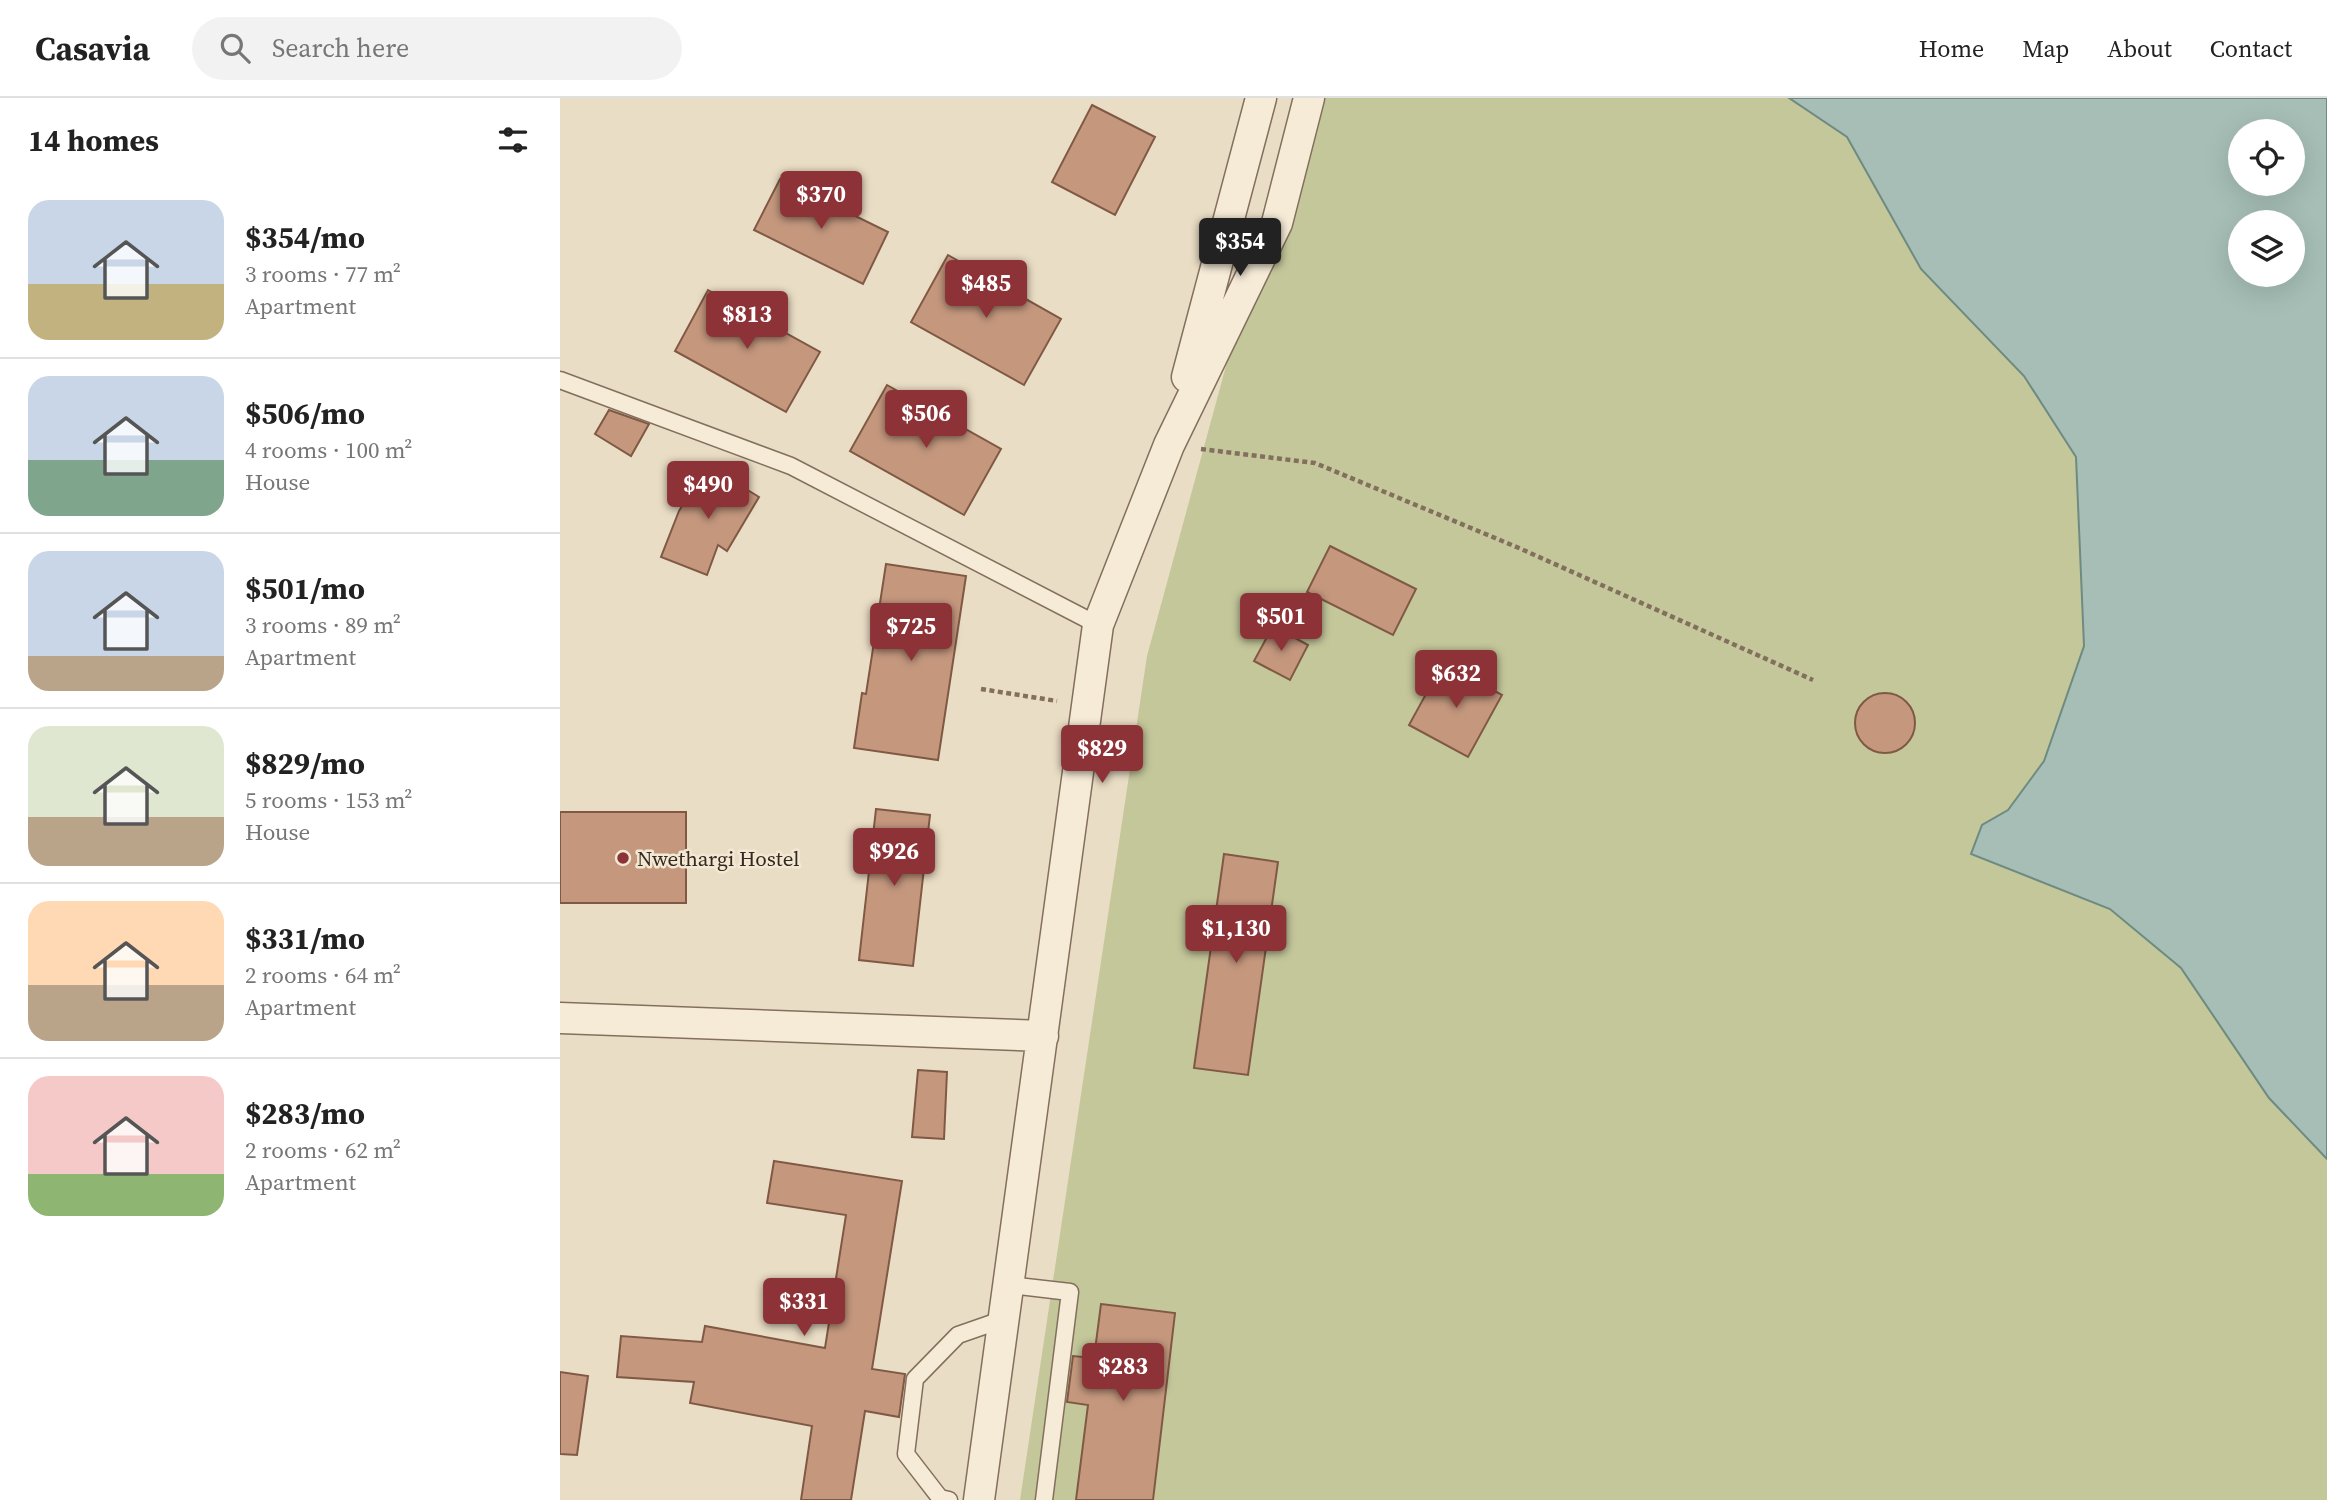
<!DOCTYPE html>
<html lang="en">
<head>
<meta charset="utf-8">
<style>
  :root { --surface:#fff; --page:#f2f2f2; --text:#222; --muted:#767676; --line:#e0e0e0; --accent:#8d3237 }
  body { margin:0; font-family:"Source Serif 4",serif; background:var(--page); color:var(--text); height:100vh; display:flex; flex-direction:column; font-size:26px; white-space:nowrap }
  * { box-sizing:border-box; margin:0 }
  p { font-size:23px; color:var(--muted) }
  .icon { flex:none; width:38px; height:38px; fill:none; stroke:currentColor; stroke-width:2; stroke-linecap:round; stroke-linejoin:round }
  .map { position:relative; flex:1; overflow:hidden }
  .side { display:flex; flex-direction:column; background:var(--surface); width:560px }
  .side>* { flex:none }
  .tools { position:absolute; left:1668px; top:21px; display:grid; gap:14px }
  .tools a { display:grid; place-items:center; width:77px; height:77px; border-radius:50%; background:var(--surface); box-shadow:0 7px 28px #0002; font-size:35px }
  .price { position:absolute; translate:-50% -60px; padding:0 16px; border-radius:7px; background:var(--accent); color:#fff; font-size:23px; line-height:46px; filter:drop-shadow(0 2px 4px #0008) }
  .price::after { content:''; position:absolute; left:50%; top:42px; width:21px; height:16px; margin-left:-10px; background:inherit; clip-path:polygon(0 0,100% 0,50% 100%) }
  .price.on { background:#222; color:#fff }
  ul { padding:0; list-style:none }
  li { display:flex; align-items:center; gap:21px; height:175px; padding:0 28px }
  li+li { border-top:2px solid var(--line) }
  li span { display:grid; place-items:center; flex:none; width:196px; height:140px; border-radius:21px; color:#555 }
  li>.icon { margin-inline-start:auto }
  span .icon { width:84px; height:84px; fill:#fffc; stroke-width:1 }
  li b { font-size:30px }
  h2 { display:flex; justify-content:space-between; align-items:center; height:84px; padding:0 28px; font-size:30px }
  header { display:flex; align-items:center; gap:42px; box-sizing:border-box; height:98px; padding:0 35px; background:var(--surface); border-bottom:2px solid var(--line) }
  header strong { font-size:33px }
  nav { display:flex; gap:38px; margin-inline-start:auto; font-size:24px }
  .search { width:490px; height:63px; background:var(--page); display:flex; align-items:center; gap:18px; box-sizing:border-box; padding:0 24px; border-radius:38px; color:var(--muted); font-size:26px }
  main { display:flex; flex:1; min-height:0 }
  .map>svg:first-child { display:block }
  .green { fill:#c4c79a; fill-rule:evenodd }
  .water { fill:#a6beb6; stroke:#6e8b82; stroke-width:2; fill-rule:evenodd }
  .building { fill:#c5987e; stroke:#805945; stroke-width:2 }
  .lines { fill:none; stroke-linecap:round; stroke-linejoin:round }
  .service-casing { stroke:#836f5d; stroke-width:19 }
  .minor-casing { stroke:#836f5d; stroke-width:33 }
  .path { stroke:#836f5d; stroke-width:4.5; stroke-dasharray:5 3.5; stroke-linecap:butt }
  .service { stroke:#f6ebd7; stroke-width:16 }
  .minor { stroke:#f6ebd7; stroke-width:30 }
  .poi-dot { fill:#8d3237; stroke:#f2e8d4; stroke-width:2.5 }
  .labels { text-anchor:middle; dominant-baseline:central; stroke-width:5; stroke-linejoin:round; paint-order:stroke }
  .poi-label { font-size:21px; fill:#35291f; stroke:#f2e8d4; text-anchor:start }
</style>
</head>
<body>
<header>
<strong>Casavia</strong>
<div class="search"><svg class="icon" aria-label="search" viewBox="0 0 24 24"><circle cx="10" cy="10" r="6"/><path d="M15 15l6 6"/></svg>Search here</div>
<nav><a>Home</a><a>Map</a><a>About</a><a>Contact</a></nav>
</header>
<main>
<section class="side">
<h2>14 homes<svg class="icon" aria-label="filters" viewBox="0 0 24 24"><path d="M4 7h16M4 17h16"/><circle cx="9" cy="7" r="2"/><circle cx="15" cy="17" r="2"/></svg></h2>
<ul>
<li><span style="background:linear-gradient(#c9d6e8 60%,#c2b280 0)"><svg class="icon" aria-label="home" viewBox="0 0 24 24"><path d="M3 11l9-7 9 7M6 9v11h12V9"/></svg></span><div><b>$354/mo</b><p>3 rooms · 77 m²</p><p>Apartment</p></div></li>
<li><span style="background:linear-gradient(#c9d6e8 60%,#7fa58c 0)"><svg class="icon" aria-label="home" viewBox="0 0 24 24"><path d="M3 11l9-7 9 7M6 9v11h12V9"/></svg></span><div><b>$506/mo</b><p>4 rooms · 100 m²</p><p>House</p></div></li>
<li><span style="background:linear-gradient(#c9d6e8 75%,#b9a48a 0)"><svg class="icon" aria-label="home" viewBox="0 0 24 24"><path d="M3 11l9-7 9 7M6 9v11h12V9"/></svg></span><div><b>$501/mo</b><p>3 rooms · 89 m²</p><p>Apartment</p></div></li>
<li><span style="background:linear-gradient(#dfe7d0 65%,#b9a48a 0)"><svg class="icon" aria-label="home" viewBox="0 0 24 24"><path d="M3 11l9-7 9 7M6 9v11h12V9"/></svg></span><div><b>$829/mo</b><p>5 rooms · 153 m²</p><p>House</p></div></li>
<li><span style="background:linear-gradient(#ffd9b3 60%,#b9a48a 0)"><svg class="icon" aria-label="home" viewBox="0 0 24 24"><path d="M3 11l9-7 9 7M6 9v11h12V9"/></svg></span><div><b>$331/mo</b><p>2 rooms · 64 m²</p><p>Apartment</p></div></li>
<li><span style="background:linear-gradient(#f6c9c9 70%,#8fb573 0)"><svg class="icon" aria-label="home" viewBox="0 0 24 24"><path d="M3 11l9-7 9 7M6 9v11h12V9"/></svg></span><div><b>$283/mo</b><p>2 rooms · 62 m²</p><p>Apartment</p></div></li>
</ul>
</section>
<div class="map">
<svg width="1767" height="1402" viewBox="0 0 1767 1402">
  <rect width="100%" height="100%" fill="#eaddc5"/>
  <!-- green -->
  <path class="green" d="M739 0H1767V1402H460L587 558ZM1680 33H1732V86H1680ZM1680 124H1732V177H1680Z"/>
  <!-- water -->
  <path class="water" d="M1229 0H1767V1061L1709 1000 1621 870 1550 811 1411 756 1422 727 1448 712 1484 663 1524 548 1516 359 1464 278 1361 171 1287 39ZM1680 33H1732V86H1680ZM1680 124H1732V177H1680Z"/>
  <!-- building -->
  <path class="building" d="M532 7 595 39 555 117 492 84Z
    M220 81 328 134 303 186 194 132Z
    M388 157 501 221 464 287 351 224Z
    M148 192 260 254 226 314 115 253Z
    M327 287 441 351 404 417 290 353Z
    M49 312 89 326 71 358 35 336Z
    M147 367 199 399 167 453 158 447 147 477 101 459 119 413Z
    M770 448 856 491 833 537 747 494Z
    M326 466 406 478 378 662 294 650 302 595 306 596Z
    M713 528 748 547 730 582 694 563Z
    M883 565 942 597 908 659 849 627Z
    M1295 625a30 30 0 1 1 60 0a30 30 0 1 1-60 0Z
    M316 711 370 717 353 868 299 862Z
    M0 714H126V805H0Z
    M664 756 718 764 688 977 634 970Z
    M358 972 387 974 384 1041 352 1039Z
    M214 1063 342 1083 312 1271 345 1276 339 1319 305 1313 291 1402H241L252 1328 130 1305 134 1284 57 1279 61 1238 142 1244 145 1228 265 1250 286 1117 207 1105Z
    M541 1206 615 1215 593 1402H516L528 1307 507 1304 513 1258 534 1260Z
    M0 1274 28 1278 17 1357 0 1356Z"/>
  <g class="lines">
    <!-- service casing -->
    <g class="service-casing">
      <path id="service" d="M0 282 231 368 538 527
        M449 1187 510 1194 484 1402
        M389 1402 380 1400 346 1356 355 1281 398 1237 444 1221"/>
    </g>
    <!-- minor casing -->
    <g class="minor-casing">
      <path id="minor" d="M627 279 701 0
        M0 920 483 938
        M419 1402 538 527 609 347 717 125 749 0"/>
    </g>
    <!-- path -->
    <path class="path" d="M641 351 755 365 959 450 1253 582
      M421 591 497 603"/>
    <!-- service -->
    <use href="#service" class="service"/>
    <!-- minor -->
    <use href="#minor" class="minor"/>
  </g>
  <!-- markers -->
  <circle class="poi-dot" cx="63" cy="760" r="7"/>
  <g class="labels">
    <!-- poi labels -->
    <g class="poi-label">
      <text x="77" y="760">Nwethargi Hostel</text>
    </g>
  </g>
</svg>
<div class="tools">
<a><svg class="icon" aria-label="locate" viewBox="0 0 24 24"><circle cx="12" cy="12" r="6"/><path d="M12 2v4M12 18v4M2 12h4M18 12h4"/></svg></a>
<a><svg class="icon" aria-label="layers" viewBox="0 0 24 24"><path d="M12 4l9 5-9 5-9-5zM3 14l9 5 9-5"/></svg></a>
</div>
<b class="price" style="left:261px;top:133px">$370</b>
<b class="price on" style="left:680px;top:180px">$354</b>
<b class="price" style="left:426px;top:222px">$485</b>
<b class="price" style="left:187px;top:253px">$813</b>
<b class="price" style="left:366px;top:352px">$506</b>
<b class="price" style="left:148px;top:423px">$490</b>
<b class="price" style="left:721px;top:555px">$501</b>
<b class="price" style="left:351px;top:565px">$725</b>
<b class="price" style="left:896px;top:612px">$632</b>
<b class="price" style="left:542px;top:687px">$829</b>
<b class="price" style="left:334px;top:790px">$926</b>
<b class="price" style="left:676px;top:867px">$1,130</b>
<b class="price" style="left:244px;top:1240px">$331</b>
<b class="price" style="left:563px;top:1305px">$283</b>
</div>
</main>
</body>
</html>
